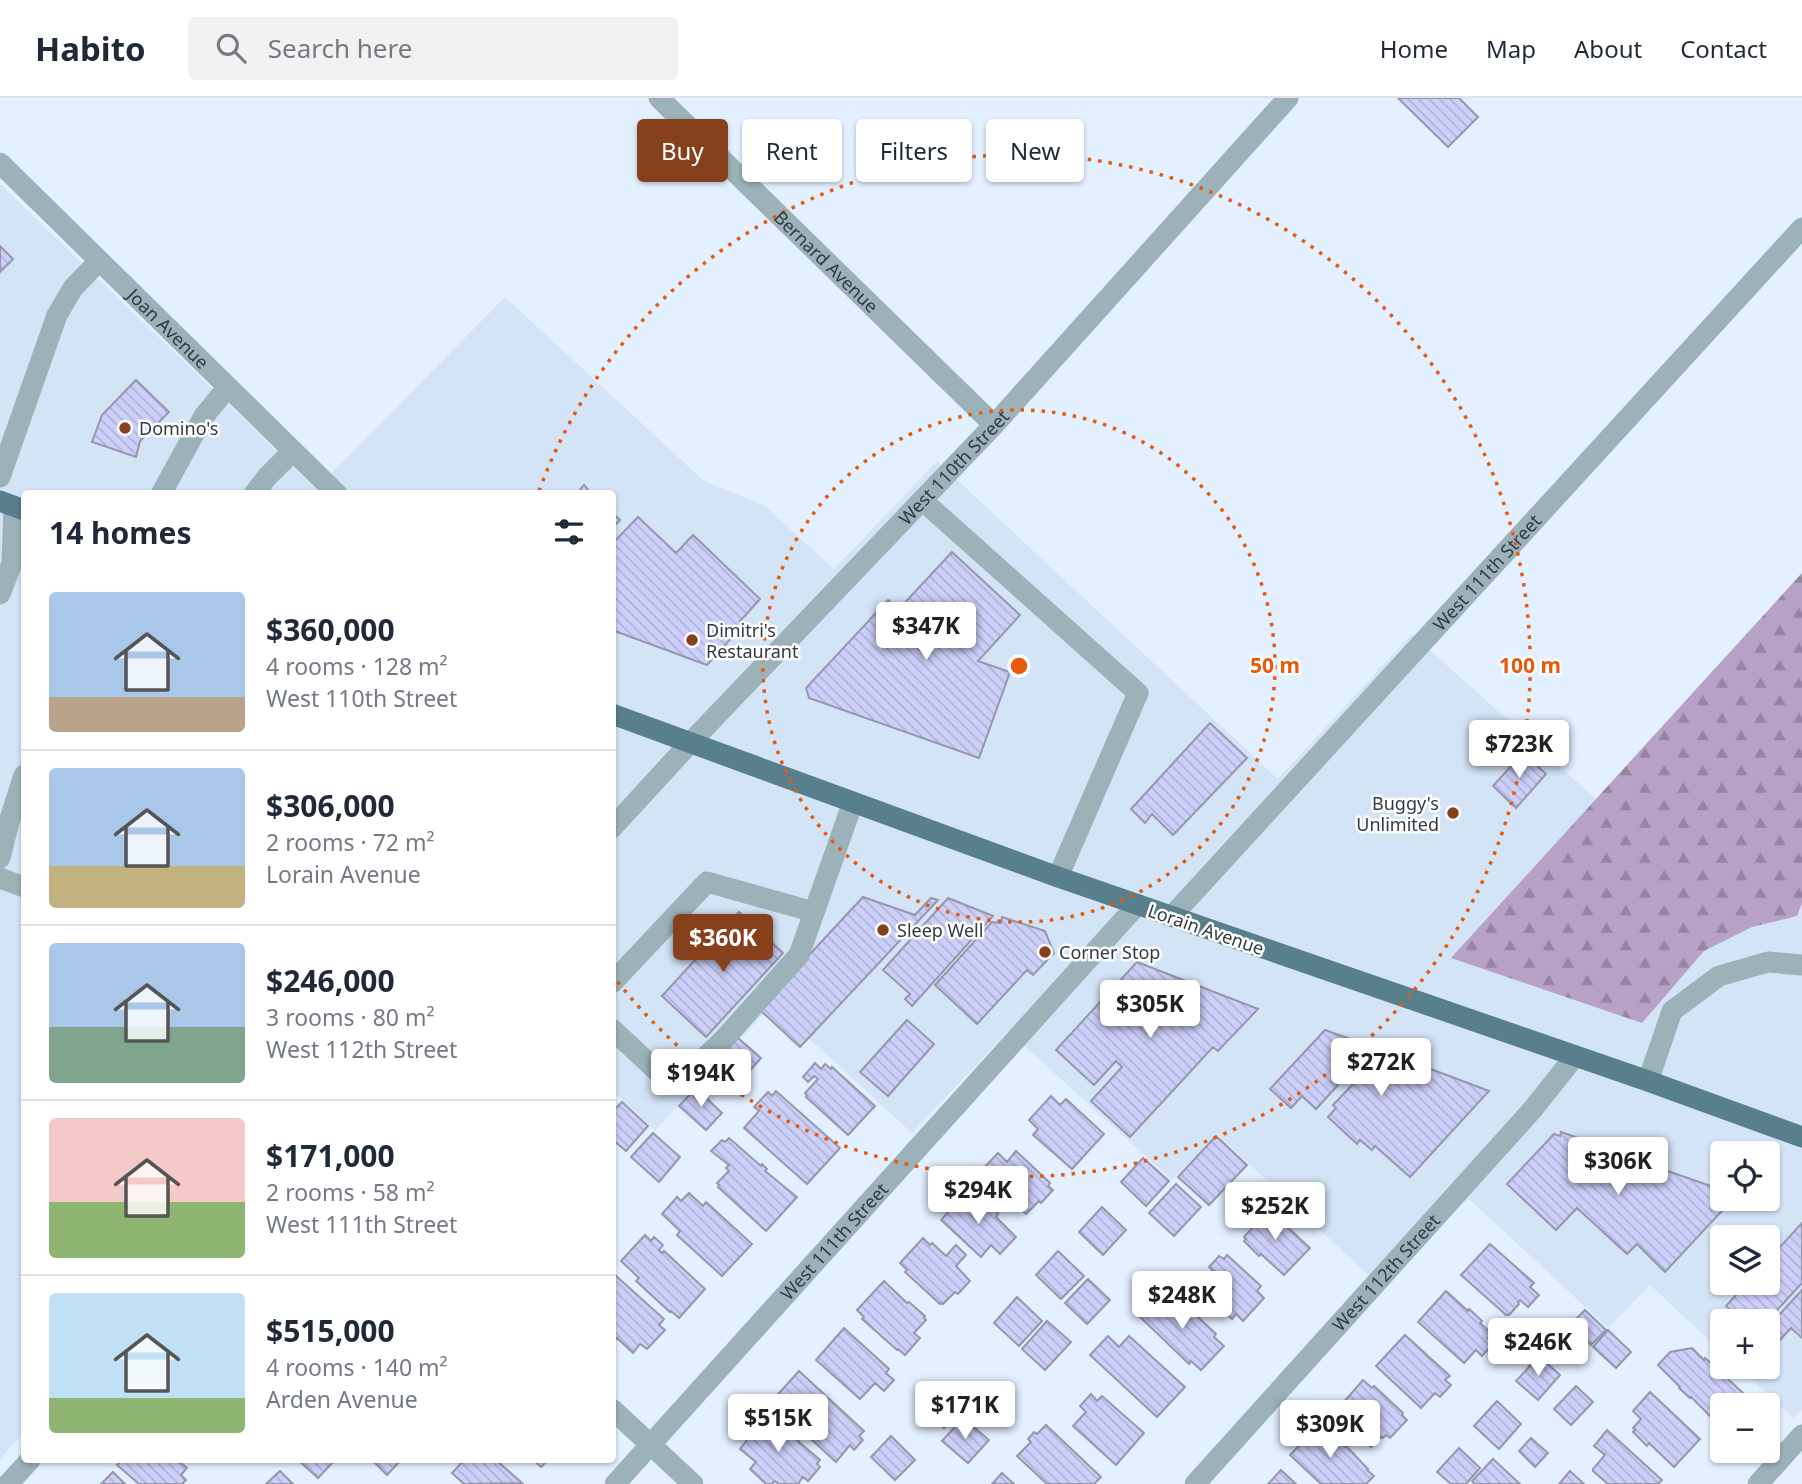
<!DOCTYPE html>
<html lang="en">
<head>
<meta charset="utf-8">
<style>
  :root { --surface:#fff; --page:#f2f2f3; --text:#1f2937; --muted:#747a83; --line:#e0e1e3; --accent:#86401b }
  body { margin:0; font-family:"Noto Sans",sans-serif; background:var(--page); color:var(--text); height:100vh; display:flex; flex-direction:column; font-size:26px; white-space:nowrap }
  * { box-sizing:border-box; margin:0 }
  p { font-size:23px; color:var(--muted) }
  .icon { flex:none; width:38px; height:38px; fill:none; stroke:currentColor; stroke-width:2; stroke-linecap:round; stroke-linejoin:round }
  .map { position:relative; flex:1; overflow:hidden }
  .details { position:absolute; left:21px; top:392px; width:595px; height:973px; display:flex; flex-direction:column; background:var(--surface); border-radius:7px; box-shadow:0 2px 5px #0004 }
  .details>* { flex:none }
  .guide { position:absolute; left:637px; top:21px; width:665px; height:63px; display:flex; gap:14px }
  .controls { position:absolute; left:1710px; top:1043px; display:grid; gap:14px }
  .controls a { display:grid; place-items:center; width:70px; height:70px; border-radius:7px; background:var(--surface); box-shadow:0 2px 5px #0004; font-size:35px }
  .price { position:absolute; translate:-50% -60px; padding:0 16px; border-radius:7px; background:#fff; color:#222; font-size:23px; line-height:46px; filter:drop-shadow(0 2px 4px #0008) }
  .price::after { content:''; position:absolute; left:50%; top:42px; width:21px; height:16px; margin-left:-10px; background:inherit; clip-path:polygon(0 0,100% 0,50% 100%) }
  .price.current { background:var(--accent); color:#fff }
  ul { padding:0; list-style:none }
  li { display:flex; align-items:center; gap:21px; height:175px; padding:0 28px }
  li+li { border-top:2px solid var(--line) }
  li span { display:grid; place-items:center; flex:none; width:196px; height:140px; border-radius:7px; color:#555 }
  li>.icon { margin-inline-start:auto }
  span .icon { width:84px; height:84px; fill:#fffc; stroke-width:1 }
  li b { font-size:30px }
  h2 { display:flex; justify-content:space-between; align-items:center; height:84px; padding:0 28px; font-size:30px }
  .pill { padding:0 24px; border-radius:7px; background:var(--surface); box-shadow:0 2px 5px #0004; font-size:24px; line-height:63px }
  .pill.current { background:var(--accent); color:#fff }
  header { display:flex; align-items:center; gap:42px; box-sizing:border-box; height:98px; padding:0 35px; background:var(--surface); border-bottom:2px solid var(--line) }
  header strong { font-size:33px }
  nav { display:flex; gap:38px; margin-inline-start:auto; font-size:24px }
  .search { width:490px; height:63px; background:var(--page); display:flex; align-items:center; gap:18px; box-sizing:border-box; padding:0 24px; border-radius:7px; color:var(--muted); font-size:26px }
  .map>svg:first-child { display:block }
  .built { fill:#d3e4f7; fill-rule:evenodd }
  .forest { fill:url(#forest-firs) }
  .building { fill:url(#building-back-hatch); stroke:#9697ac; stroke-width:2 }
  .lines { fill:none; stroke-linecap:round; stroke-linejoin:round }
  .minor { stroke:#9cb2b9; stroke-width:21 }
  .major { stroke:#577f8c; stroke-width:21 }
  .ring { fill:none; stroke:#e8590c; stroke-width:3.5; stroke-dasharray:3.5 7 }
  .poi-dot { fill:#86401b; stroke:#fff; stroke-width:2.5 }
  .labels { text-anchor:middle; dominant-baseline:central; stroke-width:5; stroke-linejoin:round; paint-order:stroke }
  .street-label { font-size:18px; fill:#323940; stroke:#fff }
  .poi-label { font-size:18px; fill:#323940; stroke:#fff; text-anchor:start }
  .centre { fill:#e8590c; stroke:#fff; stroke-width:3.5 }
  .ring-label { font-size:21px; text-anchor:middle; font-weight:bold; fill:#e8590c; stroke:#fff; stroke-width:5; stroke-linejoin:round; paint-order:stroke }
</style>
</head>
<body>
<header>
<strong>Habito</strong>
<div class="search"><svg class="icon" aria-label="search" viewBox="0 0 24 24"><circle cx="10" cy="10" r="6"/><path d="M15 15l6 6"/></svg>Search here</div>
<nav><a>Home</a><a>Map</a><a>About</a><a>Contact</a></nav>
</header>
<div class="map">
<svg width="1802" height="1386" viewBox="0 0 1802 1386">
  <defs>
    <pattern id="forest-firs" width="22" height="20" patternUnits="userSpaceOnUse" patternTransform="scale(1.75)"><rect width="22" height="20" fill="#b8a1c6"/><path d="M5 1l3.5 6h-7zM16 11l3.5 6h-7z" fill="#9684a2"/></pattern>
    <pattern id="building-back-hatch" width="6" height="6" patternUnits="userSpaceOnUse" patternTransform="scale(1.75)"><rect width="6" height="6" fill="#cccff9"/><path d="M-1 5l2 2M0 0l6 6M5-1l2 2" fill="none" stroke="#b0b2d6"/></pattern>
  </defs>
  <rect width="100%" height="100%" fill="#e3f0ff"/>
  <!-- built -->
  <path class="built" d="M0 86 316 391 505 199 704 383 765 408 834 471 937 363 1278 681 1412 536 1596 701 1802 475V1312L1794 1320 1738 1269H1768V1223H1722V1254L1650 1187 1608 1230 1468 1100 1383 1191 1217 1036 1172 1082 1008 933 912 1035 772 907 655 1032 613 993 612 396H24V1334L0 1361ZM1722 1055H1768V1101H1722ZM1722 1139H1768V1185H1722Z"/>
  <!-- forest -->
  <path class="forest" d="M1802 475V805L1797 818 1752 829 1704 853 1642 925 1451 860Z"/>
  <!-- building -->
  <path class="building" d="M1398 0H1459L1478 19 1448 49Z
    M0 148 13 161 0 174Z
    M136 282 169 314 140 343 136 359 92 344 102 317Z
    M584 387 592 396H576Z
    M612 415 620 422 612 430Z
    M638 419 676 455 693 437 760 501 740 523 744 526 707 567 612 532V446Z
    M952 454 1020 517 978 563 1010 574 979 660 809 600 806 590 888 502 899 511Z
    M1210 625 1247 660 1173 737 1152 716 1145 725 1131 711Z
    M1523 655 1546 676 1516 710 1493 688Z
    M863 799 915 817 931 800 938 802 800 949 759 911Z
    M948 800 993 818 912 908 905 901 910 896 883 872Z
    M739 814 783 855 706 939 662 898Z
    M1002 819 1045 833 1054 855 1033 877 1027 872 977 926 935 887 992 824 1001 825Z
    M1137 864 1258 911 1218 953 1213 949 1130 1039 1091 1003 1122 969 1116 963 1094 987 1056 952Z
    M907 922 934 946 888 998 860 974Z
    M1325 932 1375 950 1489 993 1410 1079 1375 1048 1372 1052 1360 1042 1357 1046 1328 1019 1336 1010 1333 1007 1356 983 1344 972 1333 983 1338 987 1316 1011 1302 998 1291 1010 1270 991Z
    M738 940 761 960 737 987 719 970 726 963 721 958Z
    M815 965 821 971 825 966 831 971 832 969 875 1008 848 1037 806 999 807 998 805 995 818 981 814 978 808 984 803 979Z
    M696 990 722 1015 706 1032 679 1008Z
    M776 993 840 1050 807 1086 744 1030 759 1013 754 1009 768 994 772 998Z
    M1051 998 1060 1007 1066 1001 1104 1036 1072 1071 1033 1037 1038 1031 1029 1022Z
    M622 1004 648 1028 626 1053 612 1041V1014Z
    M1561 1034 1618 1054 1616 1060 1627 1064 1628 1059 1722 1092V1101L1732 1102 1665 1174 1637 1146 1627 1156 1577 1110 1556 1132 1507 1086 1554 1036 1560 1038Z
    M653 1035 680 1059 659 1084 631 1059Z
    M1216 1038 1247 1067 1209 1107 1178 1079Z
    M729 1040 761 1068 762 1066 767 1071 765 1073 797 1099 766 1133 718 1089 719 1087 717 1085 729 1073 726 1070 729 1067 711 1053 722 1042 725 1044Z
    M1016 1053 1050 1085 1048 1088 1053 1092 1041 1105 1039 1103 1026 1116 981 1073 998 1055 1007 1064Z
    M1143 1060 1169 1083 1146 1108 1121 1084Z
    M1176 1086 1201 1109 1174 1138 1149 1115Z
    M967 1093 989 1113 992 1110 998 1116 996 1119 1016 1139 1000 1156 991 1147 981 1159 941 1122Z
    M689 1095 703 1108 706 1104 752 1146 722 1178 677 1137 680 1133 662 1116 677 1099 681 1103Z
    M1102 1109 1126 1132 1103 1157 1079 1134Z
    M1264 1110 1268 1114 1269 1112 1310 1150 1284 1177 1261 1156 1259 1158 1244 1143 1246 1141 1244 1139 1253 1129 1250 1126Z
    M1802 1125V1185L1767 1223H1726L1734 1215 1726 1208 1747 1185H1768V1162Z
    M645 1137 651 1143 654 1139 663 1147 659 1152 662 1155 664 1153 705 1191 679 1220 671 1213 670 1214 636 1183 639 1180 621 1163Z
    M923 1140 930 1147 932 1145 946 1158 956 1147 966 1157 956 1168 970 1183 958 1196 955 1194 943 1206 942 1205 940 1206 905 1174 907 1172 900 1165Z
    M1490 1146 1534 1185 1530 1189 1539 1197 1528 1209 1520 1202 1518 1204 1519 1206 1509 1217H1506L1461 1177Z
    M1058 1153 1084 1178 1061 1201 1036 1177Z
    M1227 1157 1261 1188 1257 1193 1264 1200 1243 1223 1236 1216 1232 1221 1197 1189 1213 1173 1209 1169 1219 1158 1224 1161Z
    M615 1177 664 1221 659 1227 665 1232 647 1251 640 1246 633 1255 617 1240 612 1245V1180Z
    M1088 1181 1110 1202 1087 1226 1065 1205Z
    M884 1183 907 1205 909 1204 925 1218 924 1220 926 1222 914 1235 920 1240 905 1257 898 1251 897 1252 862 1221 864 1219 857 1212Z
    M1802 1192V1240L1791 1230 1777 1245 1768 1235 1780 1221 1778 1218Z
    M1446 1193 1468 1213 1469 1211 1482 1223 1480 1225 1492 1236 1488 1240 1494 1245 1482 1258 1476 1252 1464 1265 1418 1224Z
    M1168 1194 1181 1207 1183 1205 1216 1236 1214 1239 1224 1248 1201 1272 1191 1263 1189 1266 1138 1217 1151 1204 1154 1208Z
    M1017 1199 1042 1223 1019 1248 994 1225Z
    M1585 1212 1606 1232 1591 1247 1570 1227Z
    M1047 1223 1071 1244 1045 1272 1022 1251Z
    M1722 1228V1250L1711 1240Z
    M844 1230 889 1271 886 1275 894 1282 884 1293 875 1285 860 1301 816 1262Z
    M1608 1232 1631 1254 1616 1270 1593 1249Z
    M1405 1237 1450 1278 1445 1282 1451 1287 1440 1299 1435 1295 1421 1310 1376 1268Z
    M1108 1238 1119 1249 1129 1238 1185 1289 1157 1319 1090 1257Z
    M1692 1250 1704 1262 1705 1260 1743 1295 1731 1307H1722V1317L1716 1324 1691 1299 1690 1300 1679 1290 1680 1289 1658 1267 1670 1254Z
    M1539 1258 1560 1277 1538 1302 1516 1283Z
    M799 1273 864 1333 859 1338 863 1342 854 1352 850 1347 836 1364 771 1304Z
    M1363 1282 1372 1290 1374 1288 1403 1315 1402 1317 1407 1322 1390 1340 1386 1337 1383 1340 1381 1339 1371 1349 1342 1323 1344 1321 1336 1313Z
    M1576 1288 1593 1304 1571 1327 1554 1311Z
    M1650 1294 1700 1341 1674 1369 1649 1345 1647 1348 1633 1334 1635 1332 1633 1330 1641 1321 1633 1313Z
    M937 1296 957 1316 944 1330 923 1311Z
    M1091 1296 1097 1303 1102 1298 1144 1335 1116 1367 1073 1328 1086 1314 1080 1308Z
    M1497 1303 1521 1326 1499 1351 1474 1328Z
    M759 1318 766 1324 770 1318 793 1338 796 1336 800 1340 798 1343 820 1362 817 1366 820 1369 808 1383 803 1379 798 1386H779L775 1383 772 1386H766L750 1371 756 1364 740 1351 747 1342 742 1338Z
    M963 1320 989 1342 968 1365 942 1343Z
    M1320 1326 1345 1349 1346 1348 1368 1371 1367 1372 1374 1378 1366 1386H1321L1290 1357Z
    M1046 1327 1101 1379 1094 1386H1047L1017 1358 1031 1344 1028 1341 1034 1334 1037 1336Z
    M1607 1332 1662 1382 1658 1386H1608L1593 1373V1371L1605 1357 1594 1348Z
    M891 1338 915 1362 895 1382 871 1359Z
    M1531 1340 1548 1355 1535 1369 1519 1353Z
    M1459 1350 1480 1370 1466 1386H1451L1437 1374Z
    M1493 1361 1520 1386H1475L1472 1383Z
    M122 1362H177L187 1370 181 1377 186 1382 182 1386H139L117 1367Z
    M298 1362H335L318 1380Z
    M372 1362H401L387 1377Z
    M464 1362H496L522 1385 464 1386 452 1375Z
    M533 1362H548L541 1369Z
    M1281 1372 1296 1386H1268Z
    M280 1373 293 1386H266Z
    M1570 1373 1584 1386H1559Z
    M113 1374 125 1386H101Z
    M1002 1375 1014 1386H992Z"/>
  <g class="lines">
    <!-- minor -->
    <g class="minor">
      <path id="s1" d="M659 0 994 327"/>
      <path id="s2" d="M0 65 337 396"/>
      <path d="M0 379 57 217 73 190 99 163"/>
      <path d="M161 396 204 318 228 289"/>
      <path d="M254 396 267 379 293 353"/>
      <path d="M922 402 1138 595 1058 779"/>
      <path d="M0 496 12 465 14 408"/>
      <path id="s3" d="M612 730 691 644 994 327 1288 0"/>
      <path d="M0 760 9 724 24 677"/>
      <path d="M0 780 24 789"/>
      <path id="s4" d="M1172 818 1802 130"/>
      <path d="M612 885 707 784 814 814"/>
      <path d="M612 931 657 973 674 977 698 966 725 940 799 857 853 704"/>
      <path d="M1648 983 1672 913 1719 878 1768 864 1802 867"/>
      <path d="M612 1311 693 1386"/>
      <path d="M8 1386 30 1362"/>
      <path id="s5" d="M615 1386 1137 807"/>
      <path id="s6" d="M1195 1386 1533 1011 1575 958"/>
      <path d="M1758 1386 1802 1337"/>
    </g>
    <!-- major -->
    <path class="major" d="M0 403 24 412
      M612 616 1058 779 1648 983 1802 1039"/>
  </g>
  <!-- distance rings -->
  <g class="ring">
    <circle cx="1019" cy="568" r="256"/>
    <path d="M539 393A511 511 0 1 1 614 879"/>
  </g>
  <!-- markers -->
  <g class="poi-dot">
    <circle cx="125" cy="330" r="7"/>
    <circle cx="692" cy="542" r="7"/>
    <circle cx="1453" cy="715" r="7"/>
    <circle cx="883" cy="832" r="7"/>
    <circle cx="1045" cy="854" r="7"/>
  </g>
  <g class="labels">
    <!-- street labels -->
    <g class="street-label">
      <text stroke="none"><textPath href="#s1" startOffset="234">Bernard Avenue</textPath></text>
      <text stroke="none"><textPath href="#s2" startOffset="236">Joan Avenue</textPath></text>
      <text stroke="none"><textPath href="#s3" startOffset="497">West 110th Street</textPath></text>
      <text stroke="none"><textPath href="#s4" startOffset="466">West 111th Street</textPath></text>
      <text transform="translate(1206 831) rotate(19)">Lorain Avenue</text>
      <text stroke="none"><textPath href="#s5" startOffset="327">West 111th Street</textPath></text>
      <text stroke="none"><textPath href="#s6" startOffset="285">West 112th Street</textPath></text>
    </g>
    <!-- poi labels -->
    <g class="poi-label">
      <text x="139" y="330">Domino's</text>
      <text x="706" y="532">Dimitri's<tspan x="706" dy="21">Restaurant</tspan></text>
      <text x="1439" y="705" text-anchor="end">Buggy's<tspan x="1439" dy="21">Unlimited</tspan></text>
      <text x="897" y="832">Sleep Well</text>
      <text x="1059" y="854">Corner Stop</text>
    </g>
  </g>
  <circle cx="1019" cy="568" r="10" class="centre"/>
  <g class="ring-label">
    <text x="1275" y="575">50 m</text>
    <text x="1530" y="575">100 m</text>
  </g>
</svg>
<div class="controls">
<a><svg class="icon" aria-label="locate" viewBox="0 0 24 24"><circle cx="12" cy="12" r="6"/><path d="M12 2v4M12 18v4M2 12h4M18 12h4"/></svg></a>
<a><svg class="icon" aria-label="layers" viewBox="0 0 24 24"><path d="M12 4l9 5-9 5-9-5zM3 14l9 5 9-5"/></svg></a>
<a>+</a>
<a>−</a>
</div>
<b class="price" style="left:926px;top:564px">$347K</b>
<b class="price" style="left:1519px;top:682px">$723K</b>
<b class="price current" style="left:723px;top:876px">$360K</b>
<b class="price" style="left:1150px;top:942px">$305K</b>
<b class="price" style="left:1381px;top:1000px">$272K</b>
<b class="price" style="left:701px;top:1011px">$194K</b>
<b class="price" style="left:1618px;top:1099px">$306K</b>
<b class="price" style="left:978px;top:1128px">$294K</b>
<b class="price" style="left:1275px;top:1144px">$252K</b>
<b class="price" style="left:1182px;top:1233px">$248K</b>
<b class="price" style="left:1538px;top:1280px">$246K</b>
<b class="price" style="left:965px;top:1343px">$171K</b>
<b class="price" style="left:778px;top:1356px">$515K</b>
<b class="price" style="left:1330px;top:1362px">$309K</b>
<div class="guide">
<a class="pill current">Buy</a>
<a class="pill">Rent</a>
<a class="pill">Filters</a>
<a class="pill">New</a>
</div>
<section class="details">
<h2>14 homes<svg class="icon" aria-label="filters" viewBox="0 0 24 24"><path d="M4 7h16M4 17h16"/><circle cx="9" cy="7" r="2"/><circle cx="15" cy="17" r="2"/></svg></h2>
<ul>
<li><span style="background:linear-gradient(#a9c7e8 75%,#b9a48a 0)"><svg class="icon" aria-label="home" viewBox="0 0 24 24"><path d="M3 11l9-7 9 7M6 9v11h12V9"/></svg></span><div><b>$360,000</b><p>4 rooms · 128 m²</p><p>West 110th Street</p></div></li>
<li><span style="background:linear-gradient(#a9c7e8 70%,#c2b280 0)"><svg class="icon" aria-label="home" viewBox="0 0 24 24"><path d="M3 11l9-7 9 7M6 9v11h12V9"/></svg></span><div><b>$306,000</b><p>2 rooms · 72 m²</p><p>Lorain Avenue</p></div></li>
<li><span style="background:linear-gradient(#a9c7e8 60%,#7fa58c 0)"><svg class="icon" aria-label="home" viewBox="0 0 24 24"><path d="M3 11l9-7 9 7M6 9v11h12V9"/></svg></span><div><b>$246,000</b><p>3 rooms · 80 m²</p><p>West 112th Street</p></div></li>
<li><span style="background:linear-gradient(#f6c9c9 60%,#8fb573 0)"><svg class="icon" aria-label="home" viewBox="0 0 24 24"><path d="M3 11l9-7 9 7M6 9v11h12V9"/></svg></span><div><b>$171,000</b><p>2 rooms · 58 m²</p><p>West 111th Street</p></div></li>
<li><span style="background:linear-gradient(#bfe0f5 75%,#8fb573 0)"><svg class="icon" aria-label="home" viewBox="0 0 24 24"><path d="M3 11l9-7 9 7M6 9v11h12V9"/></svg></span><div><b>$515,000</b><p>4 rooms · 140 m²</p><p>Arden Avenue</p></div></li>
</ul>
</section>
</div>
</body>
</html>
